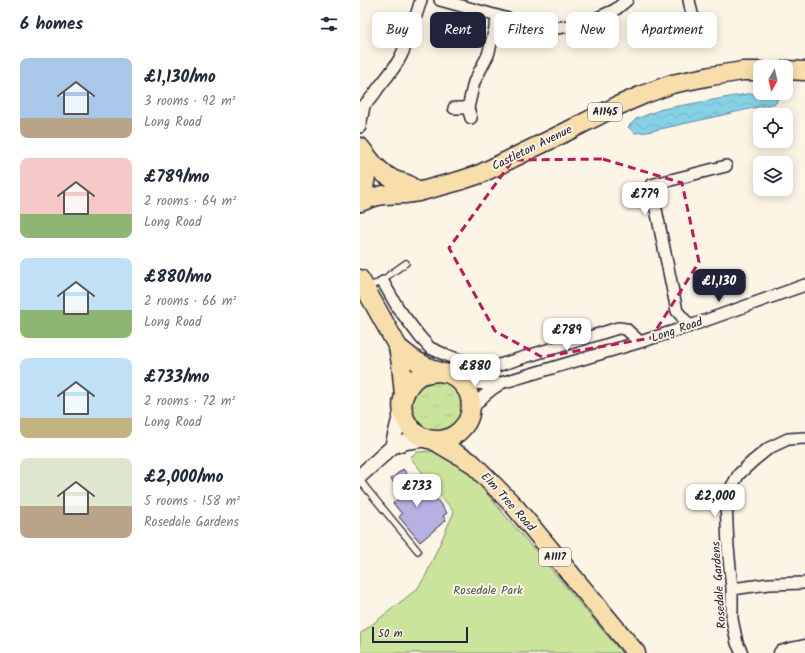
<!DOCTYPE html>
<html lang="en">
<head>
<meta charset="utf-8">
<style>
  :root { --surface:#fff; --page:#f2f2f3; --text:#1f2937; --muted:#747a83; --accent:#22223b }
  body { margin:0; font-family:Kalam,sans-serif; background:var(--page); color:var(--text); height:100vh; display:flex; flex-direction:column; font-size:15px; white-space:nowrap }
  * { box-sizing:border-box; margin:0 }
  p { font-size:13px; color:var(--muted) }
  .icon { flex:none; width:22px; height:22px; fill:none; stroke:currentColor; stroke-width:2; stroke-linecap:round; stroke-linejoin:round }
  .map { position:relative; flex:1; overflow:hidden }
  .drawer { display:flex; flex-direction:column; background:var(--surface); width:360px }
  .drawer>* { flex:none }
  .banner { position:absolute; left:12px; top:12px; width:373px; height:36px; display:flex; gap:8px }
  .needle { width:26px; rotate:188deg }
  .buttons { position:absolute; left:393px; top:60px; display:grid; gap:8px }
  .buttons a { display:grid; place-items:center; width:40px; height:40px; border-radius:8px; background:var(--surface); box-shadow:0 2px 10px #0003; font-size:20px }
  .scale { position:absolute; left:12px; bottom:10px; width:96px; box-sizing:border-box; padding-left:4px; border:2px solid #22223b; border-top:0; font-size:11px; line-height:14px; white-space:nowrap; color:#22223b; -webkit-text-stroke:3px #fcf5e5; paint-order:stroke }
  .price { position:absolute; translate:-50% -34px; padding:0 9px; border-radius:8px; background:#fff; color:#222; font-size:13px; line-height:26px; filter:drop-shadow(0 1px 2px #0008) }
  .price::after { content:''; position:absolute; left:50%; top:24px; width:12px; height:9px; margin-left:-6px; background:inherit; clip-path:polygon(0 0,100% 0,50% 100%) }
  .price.active { background:var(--accent); color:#fff }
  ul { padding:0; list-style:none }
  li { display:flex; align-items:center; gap:12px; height:100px; padding:0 20px }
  li span { display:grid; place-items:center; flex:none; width:112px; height:80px; border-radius:8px; color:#555 }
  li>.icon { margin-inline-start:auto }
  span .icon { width:48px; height:48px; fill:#fffc; stroke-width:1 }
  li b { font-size:17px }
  h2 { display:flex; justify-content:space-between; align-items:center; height:48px; padding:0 20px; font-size:17px }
  .pill { padding:0 14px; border-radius:8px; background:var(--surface); box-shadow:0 2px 10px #0003; font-size:14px; line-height:36px }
  .pill.active { background:var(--accent); color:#fff }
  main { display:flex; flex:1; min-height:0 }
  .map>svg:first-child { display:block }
  .grass { fill:url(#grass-tufts); stroke:#76836b }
  .park { fill:#cbe49b; stroke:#76836b }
  .water { fill:url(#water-waves); stroke:#5e8ca1 }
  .building { fill:#b7b1e3; stroke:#22223b }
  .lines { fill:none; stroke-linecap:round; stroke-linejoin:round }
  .service-casing { stroke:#22223b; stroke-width:8 }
  .minor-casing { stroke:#22223b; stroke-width:14 }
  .tertiary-casing { stroke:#22223b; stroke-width:17 }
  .primary-casing { stroke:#22223b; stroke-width:21 }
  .trunk-casing { stroke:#22223b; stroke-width:21 }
  .service { stroke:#fcf5e5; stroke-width:5.5 }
  .minor { stroke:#fcf5e5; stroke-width:11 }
  .tertiary { stroke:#fcf5e5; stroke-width:14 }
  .primary { stroke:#f8deab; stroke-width:18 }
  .trunk { stroke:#f8deab; stroke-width:18 }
  .marked { fill:none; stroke:#c2185b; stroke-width:3; stroke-dasharray:8 5; stroke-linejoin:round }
  .labels { text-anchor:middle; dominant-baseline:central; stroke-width:4; stroke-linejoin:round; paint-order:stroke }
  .shield { fill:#fcf5e5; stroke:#63616e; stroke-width:1 }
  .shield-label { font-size:11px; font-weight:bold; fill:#22223b }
  .street-label { font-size:12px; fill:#22223b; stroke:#fcf5e5 }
  .park-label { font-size:12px; fill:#4c5253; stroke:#fcf5e5 }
</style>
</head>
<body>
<main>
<section class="drawer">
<h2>6 homes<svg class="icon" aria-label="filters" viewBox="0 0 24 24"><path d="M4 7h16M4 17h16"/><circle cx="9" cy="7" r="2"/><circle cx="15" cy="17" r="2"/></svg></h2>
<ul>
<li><span style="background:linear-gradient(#a9c7e8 75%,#b9a48a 0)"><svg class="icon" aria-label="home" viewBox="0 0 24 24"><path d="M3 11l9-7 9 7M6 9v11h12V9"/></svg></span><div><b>£1,130/mo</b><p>3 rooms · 92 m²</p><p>Long Road</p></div></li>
<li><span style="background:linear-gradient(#f6c9c9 70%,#8fb573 0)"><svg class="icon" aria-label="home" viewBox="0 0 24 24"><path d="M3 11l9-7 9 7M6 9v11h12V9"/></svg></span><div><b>£789/mo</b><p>2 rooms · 64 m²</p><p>Long Road</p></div></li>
<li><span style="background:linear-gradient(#bfe0f5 65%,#8fb573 0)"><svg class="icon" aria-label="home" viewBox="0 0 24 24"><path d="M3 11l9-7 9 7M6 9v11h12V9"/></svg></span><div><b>£880/mo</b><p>2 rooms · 66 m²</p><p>Long Road</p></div></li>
<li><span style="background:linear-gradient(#bfe0f5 75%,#c2b280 0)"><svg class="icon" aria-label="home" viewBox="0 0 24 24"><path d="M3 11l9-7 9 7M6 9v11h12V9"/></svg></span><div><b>£733/mo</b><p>2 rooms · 72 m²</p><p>Long Road</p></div></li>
<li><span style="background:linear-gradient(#dfe7d0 60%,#b9a48a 0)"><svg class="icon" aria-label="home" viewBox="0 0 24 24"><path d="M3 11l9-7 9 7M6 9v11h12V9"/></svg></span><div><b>£2,000/mo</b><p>5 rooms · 158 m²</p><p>Rosedale Gardens</p></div></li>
</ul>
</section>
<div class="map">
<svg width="445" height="653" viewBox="0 0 445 653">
  <defs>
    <pattern id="grass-tufts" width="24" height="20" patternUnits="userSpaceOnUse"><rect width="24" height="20" fill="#cbe49b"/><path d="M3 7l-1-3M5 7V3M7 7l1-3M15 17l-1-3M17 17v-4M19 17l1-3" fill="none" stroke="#aec386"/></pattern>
    <pattern id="water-waves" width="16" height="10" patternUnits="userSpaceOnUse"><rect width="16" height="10" fill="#86d2e5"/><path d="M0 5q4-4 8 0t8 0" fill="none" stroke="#73b4c5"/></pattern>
  </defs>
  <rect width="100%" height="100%" fill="#fcf5e5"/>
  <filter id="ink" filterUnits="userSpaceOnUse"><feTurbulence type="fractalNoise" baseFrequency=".025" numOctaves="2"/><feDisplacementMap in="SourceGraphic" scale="8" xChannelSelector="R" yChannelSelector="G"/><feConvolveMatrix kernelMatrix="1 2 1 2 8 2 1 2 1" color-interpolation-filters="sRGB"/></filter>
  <g filter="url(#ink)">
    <!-- grass -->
    <path class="grass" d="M51 406a26 26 0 1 1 52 0a26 26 0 1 1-52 0Z"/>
    <!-- park -->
    <path class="park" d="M73 451 95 458 111 475 262 653H0V634L57 589 65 577 94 512 50 457 58 452Z"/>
    <!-- water -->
    <path class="water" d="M400 93H410L418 97 416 103 287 132 275 133 268 127 276 119 302 109 386 94Z"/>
    <!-- building -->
    <path class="building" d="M43 469 70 502 75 497 87 513 83 516 86 520 60 542 39 517 42 514 33 503 41 497 34 488 36 486 31 479Z"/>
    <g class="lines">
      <!-- service casing -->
      <g class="service-casing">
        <path id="service" d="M7 286 23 282 29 275 46 263
          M0 480 6 488 58 551"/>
      </g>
      <!-- minor casing -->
      <g class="minor-casing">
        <path id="minor" d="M80 0 170 25 197 28 226 23 255 10 267 0
          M329 0 332 14 344 35
          M0 108C8 103 14 95 19 87 27 77 35 68 41 56 49 39 55 19 61 0
          M94 108H108
          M111 118 108 108 114 82 128 55 138 17
          M0 127 4 106
          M23 282 38 308 60 337 70 348 86 355 122 368 133 367 258 328 266 329 280 342
          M330 326 317 311 291 185 366 166
          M99 379C112 385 127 384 141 383L280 342 330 326 445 285
          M111 412C118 400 128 391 140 384
          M372 589 409 584 445 583
          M382 653 377 643 372 619V589L368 547 366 502 372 486 379 474 393 461 409 448 428 439 445 438"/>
      </g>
      <!-- tertiary casing -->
      <g class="tertiary-casing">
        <path id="tertiary" d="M32 447 42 408
          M0 476 32 447 46 442 67 439
          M421 653 431 650 445 647"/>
      </g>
      <!-- primary casing -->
      <g class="primary-casing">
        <path id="primary" d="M426 70 445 71
          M3 151 15 166 23 173 34 180 47 184 58 192
          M0 202 14 197 23 195 45 194 58 192 99 181 120 174 204 133 257 106 285 94 312 84 351 76 383 71H400"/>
      </g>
      <!-- trunk casing -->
      <g class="trunk-casing">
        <path id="trunk" d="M0 147 3 151 7 171 2 198 0 202
          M0 279 38 347 41 364 44 395
          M38 347C45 353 52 359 60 363 66 366 71 369 77 371 81 373 85 373 89 374 97 377 102 383 107 390 112 399 112 413 107 422 101 431 92 439 80 440 76 440 72 440 68 439 48 434 36 410 46 391 49 386 53 380 58 377 64 373 71 373 78 372
          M73 440 112 463 155 507 276 653"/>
      </g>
      <!-- service -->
      <use href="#service" class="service"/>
      <!-- minor -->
      <use href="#minor" class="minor"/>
      <!-- tertiary -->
      <use href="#tertiary" class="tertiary"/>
      <!-- primary -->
      <use href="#primary" class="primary"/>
      <!-- trunk -->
      <use href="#trunk" class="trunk"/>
    </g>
  </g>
  <!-- marked area -->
  <path class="marked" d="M243 159 322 183 339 262 291 338 182 357 135 331 89 248 153 160Z"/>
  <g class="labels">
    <!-- shield labels -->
    <g class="shield">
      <rect x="228" y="103" width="34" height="18" rx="3"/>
      <rect x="179" y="548" width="32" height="18" rx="3"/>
    </g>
    <g class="shield-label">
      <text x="245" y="112">A1145</text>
      <text x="195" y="557">A1117</text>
    </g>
    <!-- street labels -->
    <g class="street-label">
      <text transform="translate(172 148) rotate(-26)">Castleton Avenue</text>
      <text transform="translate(317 330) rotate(-19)">Long Road</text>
      <text transform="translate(148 502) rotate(48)">Elm Tree Road</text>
      <text transform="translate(359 585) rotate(-94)">Rosedale Gardens</text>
    </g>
    <!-- park labels -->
    <g class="park-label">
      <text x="128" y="590">Rosedale Park</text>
    </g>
  </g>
</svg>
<div class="buttons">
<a><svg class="needle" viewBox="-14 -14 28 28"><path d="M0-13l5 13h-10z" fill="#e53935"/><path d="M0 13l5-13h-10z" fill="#747a83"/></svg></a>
<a><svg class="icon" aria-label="locate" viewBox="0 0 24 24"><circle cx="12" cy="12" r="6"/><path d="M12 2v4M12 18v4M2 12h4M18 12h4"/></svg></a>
<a><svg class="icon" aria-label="layers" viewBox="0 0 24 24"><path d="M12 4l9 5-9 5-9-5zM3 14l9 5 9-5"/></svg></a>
</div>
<div class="scale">50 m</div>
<b class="price" style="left:285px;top:216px">£779</b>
<b class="price active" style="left:359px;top:303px">£1,130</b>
<b class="price" style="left:207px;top:352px">£789</b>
<b class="price" style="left:115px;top:388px">£880</b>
<b class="price" style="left:57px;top:508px">£733</b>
<b class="price" style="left:355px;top:518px">£2,000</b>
<div class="banner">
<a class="pill">Buy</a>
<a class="pill active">Rent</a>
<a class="pill">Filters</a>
<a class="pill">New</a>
<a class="pill">Apartment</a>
</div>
</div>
</main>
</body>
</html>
